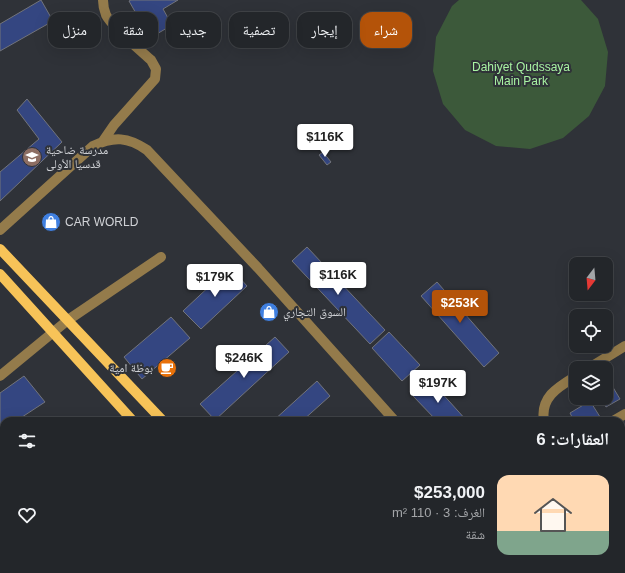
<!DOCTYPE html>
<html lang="ar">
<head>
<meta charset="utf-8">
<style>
  :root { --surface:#23262a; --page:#2f3236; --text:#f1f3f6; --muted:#a3a5a8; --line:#404347; --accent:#b45309 }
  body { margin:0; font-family:Arial,"Noto Naskh Arabic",sans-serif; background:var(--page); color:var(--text); direction:rtl; height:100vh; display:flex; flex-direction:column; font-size:15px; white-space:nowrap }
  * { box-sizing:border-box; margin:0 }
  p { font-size:13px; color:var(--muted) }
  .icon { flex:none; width:22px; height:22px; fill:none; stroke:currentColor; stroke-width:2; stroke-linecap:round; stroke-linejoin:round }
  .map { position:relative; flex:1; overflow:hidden; direction:ltr }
  .side { position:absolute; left:0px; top:417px; width:625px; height:156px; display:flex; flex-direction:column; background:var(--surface); border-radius:12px 12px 0 0; box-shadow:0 4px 16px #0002,0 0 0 1px var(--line); direction:rtl }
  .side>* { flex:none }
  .top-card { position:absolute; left:12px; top:12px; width:400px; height:36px; direction:rtl; display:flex; gap:8px }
  .needle { width:26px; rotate:196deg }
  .controls { position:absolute; left:569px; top:257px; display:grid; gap:8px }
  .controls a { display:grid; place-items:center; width:44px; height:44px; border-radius:8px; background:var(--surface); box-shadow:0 4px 16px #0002,0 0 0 1px var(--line); font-size:20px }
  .price { position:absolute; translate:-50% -34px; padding:0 9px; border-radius:4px; background:#fff; color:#222; font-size:13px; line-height:26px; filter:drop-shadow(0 1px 2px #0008) }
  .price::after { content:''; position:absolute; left:50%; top:24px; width:12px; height:9px; margin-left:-6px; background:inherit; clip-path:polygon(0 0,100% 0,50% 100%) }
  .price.selected { background:var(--accent); color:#fff }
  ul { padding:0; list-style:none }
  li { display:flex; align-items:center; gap:12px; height:100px; padding:0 16px }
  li+li { border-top:1px solid var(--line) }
  li span { display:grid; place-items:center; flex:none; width:112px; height:80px; border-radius:12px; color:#555 }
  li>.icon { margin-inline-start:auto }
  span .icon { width:48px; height:48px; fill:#fffc; stroke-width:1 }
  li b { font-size:17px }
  h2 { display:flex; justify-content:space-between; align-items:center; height:48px; padding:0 16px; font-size:17px }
  .chip { padding:0 14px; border-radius:12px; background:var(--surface); box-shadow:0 4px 16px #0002,0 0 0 1px var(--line); font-size:14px; line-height:36px }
  .chip.selected { background:var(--accent); color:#fff }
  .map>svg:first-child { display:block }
  .green { fill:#3c593a }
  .building { fill:#344681; stroke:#72747b }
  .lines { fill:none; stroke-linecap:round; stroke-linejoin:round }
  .minor { stroke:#947b4b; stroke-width:10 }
  .major { stroke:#f7c358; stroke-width:10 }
  .labels { text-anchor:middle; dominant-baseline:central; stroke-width:4; stroke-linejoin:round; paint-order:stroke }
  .park-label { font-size:12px; fill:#a8f2a2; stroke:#2f3238 }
  .poi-label { font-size:12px; fill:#d0d2d6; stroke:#2f3238; text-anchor:start }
</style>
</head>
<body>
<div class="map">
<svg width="625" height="573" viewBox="0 0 625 573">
  <rect width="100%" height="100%" fill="#2f3238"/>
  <!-- green -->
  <path class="green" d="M459 0H581L598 19 608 52 605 86 589 116 563 138 530 149 496 146 465 130 443 104 433 71 436 37 452 6Z
    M542 569H619L621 573H542Z"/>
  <!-- building -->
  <path class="building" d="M41 0 53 21 0 51V24Z
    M131 0H178L163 9 172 25 150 38 129 1Z
    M27 99 62 142 0 201V172L39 139 17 110Z
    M323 152 331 162 327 165 319 155Z
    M307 247 385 330 370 344 292 261Z
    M230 267 247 286 201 329 183 311Z
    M437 282 499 353 484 367 421 296Z
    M171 317 190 338 142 379 124 357Z
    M389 332 420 365 402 381 372 348Z
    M275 337 289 352 215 420 200 404Z
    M24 376 45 402 16 421H4V429L0 432V393Z
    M430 380 467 421H437L413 396Z
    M317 381 330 396 302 421H273Z
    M611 384 620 399 606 407 601 398H606V387Z
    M590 401 602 420 574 421 570 413Z
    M622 443 625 449V467L621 470Z
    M625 505V528L621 530V507Z
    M49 569H82L85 573H45Z
    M173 569H210L214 573H176Z
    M458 569H475L479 573H461Z"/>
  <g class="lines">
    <!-- minor -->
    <path class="minor" d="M103 0C103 6 104 10 106 15 112 27 140 50 151 60L156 69 155 79 114 125 103 141
      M0 230 93 146C114 136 128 137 147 150L258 268 395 421
      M589 368 625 346
      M0 376 68 320 161 257
      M544 421C540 397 558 387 576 376
      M613 421 625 414
      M621 556 625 563
      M38 573 42 569
      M131 573 135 569
      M532 573 533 569"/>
    <!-- major -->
    <path class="major" d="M0 249 163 421
      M0 274 133 421
      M269 569 273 573
      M298 569 302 573"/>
  </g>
  <!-- icons -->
  <defs>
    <g id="school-disc" transform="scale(1)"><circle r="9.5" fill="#8d6e63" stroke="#2f3238"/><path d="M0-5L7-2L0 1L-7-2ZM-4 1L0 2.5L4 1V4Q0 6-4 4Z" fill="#fff"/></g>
    <g id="shop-disc" transform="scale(1)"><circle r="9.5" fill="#3f7fe0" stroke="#2f3238"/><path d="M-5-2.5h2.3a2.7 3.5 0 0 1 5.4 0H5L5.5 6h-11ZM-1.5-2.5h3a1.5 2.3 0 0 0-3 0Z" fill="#fff"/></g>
    <g id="cafe-disc" transform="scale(1)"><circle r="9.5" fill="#e8710a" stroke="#2f3238"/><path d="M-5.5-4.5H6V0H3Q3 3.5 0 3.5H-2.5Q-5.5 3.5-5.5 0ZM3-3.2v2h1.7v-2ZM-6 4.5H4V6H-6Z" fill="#fff"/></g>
  </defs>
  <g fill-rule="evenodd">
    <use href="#school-disc" x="32" y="157"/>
    <use href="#shop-disc" x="51" y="222"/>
    <use href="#shop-disc" x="269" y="312"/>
    <use href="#cafe-disc" x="167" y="368"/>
  </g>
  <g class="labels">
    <!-- park labels -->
    <g class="park-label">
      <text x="521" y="67">Dahiyet Qudssaya<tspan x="521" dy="14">Main Park</tspan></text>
    </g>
    <!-- poi labels -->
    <g class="poi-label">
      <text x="46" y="150">مدرسة ضاحية<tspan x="46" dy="14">قدسيا الأولى</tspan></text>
      <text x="65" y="222">CAR WORLD</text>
      <text x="283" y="312">السوق التجاري</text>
      <text x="153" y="368" text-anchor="end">بوظة امية</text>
    </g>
  </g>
</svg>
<div class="controls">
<a><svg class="needle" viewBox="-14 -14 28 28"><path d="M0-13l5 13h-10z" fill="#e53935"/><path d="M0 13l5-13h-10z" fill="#a3a5a8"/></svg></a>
<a><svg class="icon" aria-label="locate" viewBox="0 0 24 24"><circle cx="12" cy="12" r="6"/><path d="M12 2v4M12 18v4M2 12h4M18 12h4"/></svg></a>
<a><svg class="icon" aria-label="layers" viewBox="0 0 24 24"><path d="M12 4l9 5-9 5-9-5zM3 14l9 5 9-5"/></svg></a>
</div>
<b class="price" style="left:325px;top:158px">$116K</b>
<b class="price" style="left:338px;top:296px">$116K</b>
<b class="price" style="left:215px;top:298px">$179K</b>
<b class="price selected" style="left:460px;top:324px">$253K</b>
<b class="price" style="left:244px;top:379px">$246K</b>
<b class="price" style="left:438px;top:404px">$197K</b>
<div class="top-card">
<a class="chip selected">شراء</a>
<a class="chip">إيجار</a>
<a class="chip">تصفية</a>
<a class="chip">جديد</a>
<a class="chip">شقة</a>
<a class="chip">منزل</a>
</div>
<section class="side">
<h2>العقارات: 6<svg class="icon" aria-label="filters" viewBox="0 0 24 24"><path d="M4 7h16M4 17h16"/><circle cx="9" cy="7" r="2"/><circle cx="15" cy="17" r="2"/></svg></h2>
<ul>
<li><span style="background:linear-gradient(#ffd9b3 70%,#7fa58c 0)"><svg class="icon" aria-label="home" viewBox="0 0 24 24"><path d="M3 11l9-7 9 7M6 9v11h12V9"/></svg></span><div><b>$253,000</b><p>الغرف: 3 · 110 m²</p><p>شقة</p></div><svg class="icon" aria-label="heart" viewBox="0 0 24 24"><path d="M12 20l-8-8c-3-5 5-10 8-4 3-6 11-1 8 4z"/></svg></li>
</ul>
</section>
</div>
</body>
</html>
